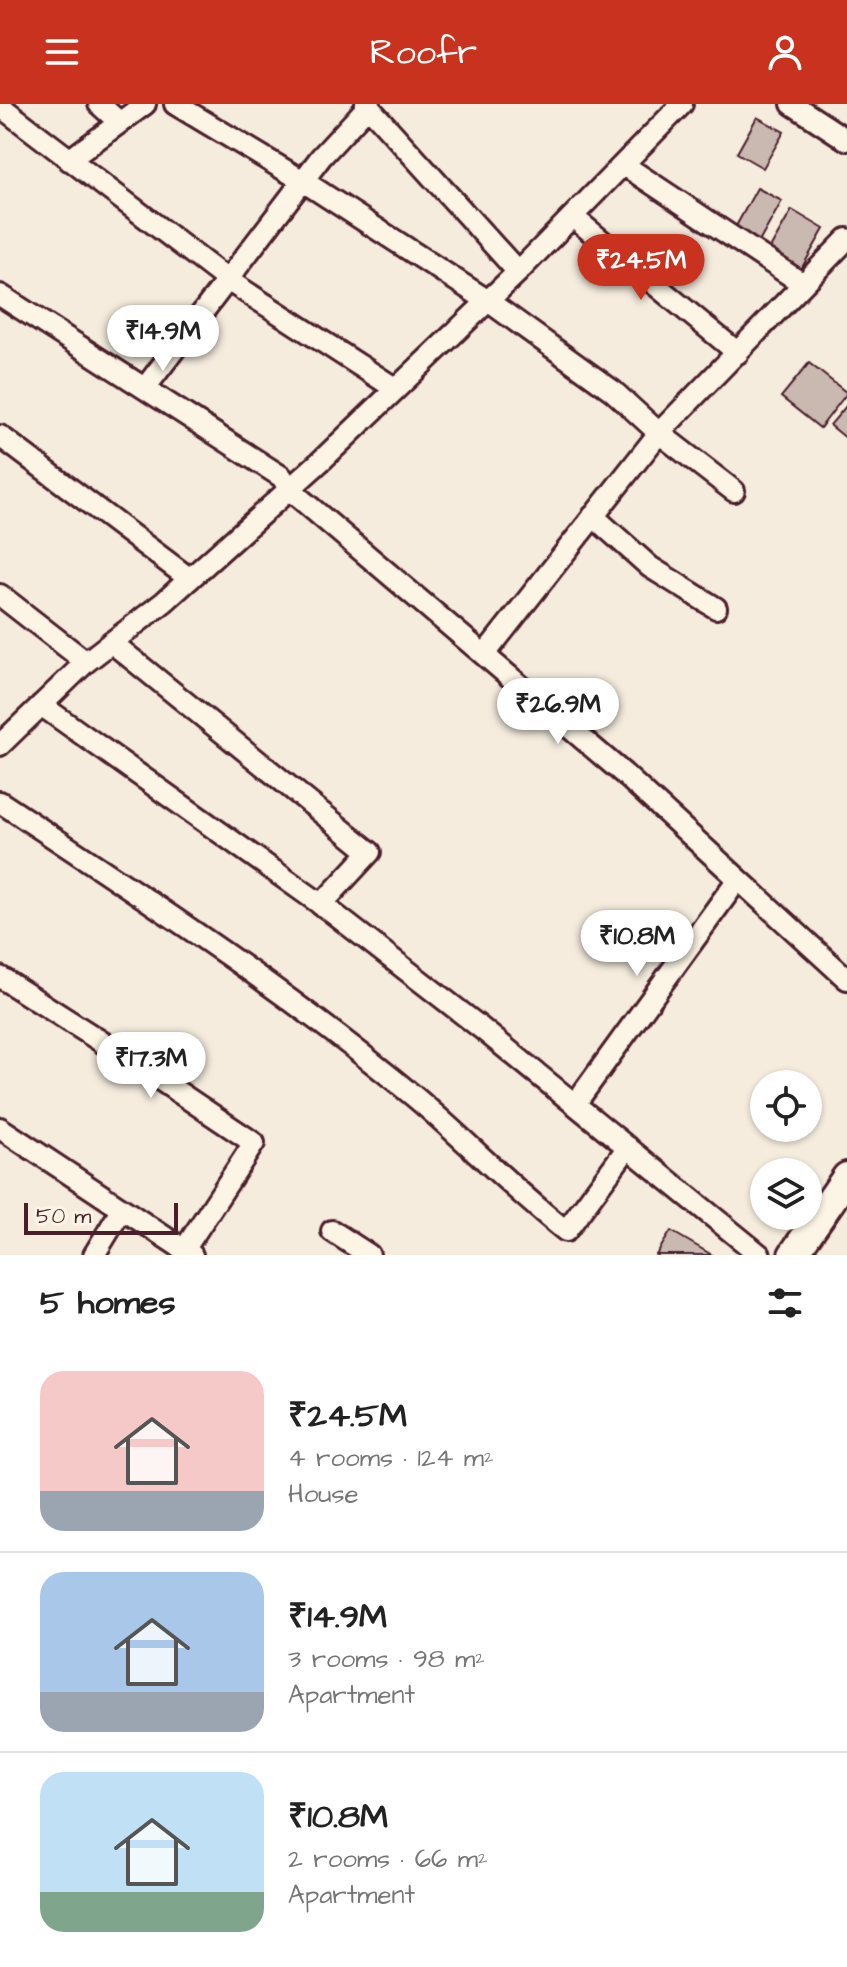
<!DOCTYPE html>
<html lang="en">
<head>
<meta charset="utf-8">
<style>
  :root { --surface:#fff; --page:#f6f6f6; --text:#222; --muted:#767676; --line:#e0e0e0; --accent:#c8321e }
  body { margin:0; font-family:"Architects Daughter",sans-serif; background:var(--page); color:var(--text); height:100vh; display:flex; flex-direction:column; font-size:30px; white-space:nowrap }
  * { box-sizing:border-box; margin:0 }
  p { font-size:26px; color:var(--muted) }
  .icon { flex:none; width:44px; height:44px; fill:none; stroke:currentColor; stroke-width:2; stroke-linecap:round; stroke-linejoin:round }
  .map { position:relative; height:1151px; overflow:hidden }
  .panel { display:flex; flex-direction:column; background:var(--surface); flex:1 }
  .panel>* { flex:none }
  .buttons { position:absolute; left:750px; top:966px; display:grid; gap:16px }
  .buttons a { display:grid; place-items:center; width:72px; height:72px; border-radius:50%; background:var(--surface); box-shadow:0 2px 6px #0004; font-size:40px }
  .scale { position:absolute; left:24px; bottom:20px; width:154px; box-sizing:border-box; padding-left:8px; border:4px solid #4a1f2b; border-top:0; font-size:22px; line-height:28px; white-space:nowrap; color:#4a1f2b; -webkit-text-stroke:6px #fcf5e5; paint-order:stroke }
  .price { position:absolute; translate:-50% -68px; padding:0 18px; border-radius:28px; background:#fff; color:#222; font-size:26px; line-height:52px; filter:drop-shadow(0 2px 4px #0008) }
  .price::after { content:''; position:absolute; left:50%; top:48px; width:24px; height:18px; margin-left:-12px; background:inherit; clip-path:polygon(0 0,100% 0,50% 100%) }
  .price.active { background:var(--accent); color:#fff }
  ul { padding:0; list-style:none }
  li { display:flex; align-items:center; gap:24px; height:200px; padding:0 40px }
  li+li { border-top:2px solid var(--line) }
  li span { display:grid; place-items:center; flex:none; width:224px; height:160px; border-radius:24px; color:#555 }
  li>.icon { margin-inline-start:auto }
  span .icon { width:96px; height:96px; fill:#fffc; stroke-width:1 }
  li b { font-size:34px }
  h2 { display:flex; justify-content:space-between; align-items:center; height:96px; padding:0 40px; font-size:34px }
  header { display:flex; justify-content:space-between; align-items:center; height:104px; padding:0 40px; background:var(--accent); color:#fff; font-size:36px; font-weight:600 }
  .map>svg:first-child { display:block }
  .building { fill:#cab9b1; stroke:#4a1f2b; stroke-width:2 }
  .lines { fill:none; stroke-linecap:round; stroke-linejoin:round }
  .minor-casing { stroke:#4a1f2b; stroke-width:26 }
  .secondary-casing { stroke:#4a1f2b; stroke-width:34 }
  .minor { stroke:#fcf5e5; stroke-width:20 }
  .secondary { stroke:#fcf5e5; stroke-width:28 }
</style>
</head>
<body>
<header><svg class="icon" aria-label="menu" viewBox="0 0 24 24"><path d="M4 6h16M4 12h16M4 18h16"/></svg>Roofr<svg class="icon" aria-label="person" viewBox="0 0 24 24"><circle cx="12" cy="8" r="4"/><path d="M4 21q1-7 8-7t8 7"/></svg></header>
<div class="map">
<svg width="847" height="1151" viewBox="0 0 847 1151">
  <rect width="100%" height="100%" fill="#f5ecde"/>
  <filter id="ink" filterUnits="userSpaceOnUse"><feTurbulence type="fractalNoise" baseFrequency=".0125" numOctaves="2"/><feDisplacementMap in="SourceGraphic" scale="16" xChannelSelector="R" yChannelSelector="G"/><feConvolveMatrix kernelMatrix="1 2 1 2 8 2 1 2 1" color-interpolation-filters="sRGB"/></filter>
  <g filter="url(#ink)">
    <!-- building -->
    <path class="building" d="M757 13 784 28 763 64 737 49Z
      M757 84 782 97 759 138 735 124Z
      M792 106 824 125 800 167 768 148Z
      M809 259 847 289 820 324 781 293Z
      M847 301V335L830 321Z
      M671 1127 712 1151H656Z"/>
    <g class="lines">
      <!-- minor casing -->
      <g class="minor-casing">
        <path id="minor" d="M99 0 119 18
          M175 0 303 77 488 197 613 287 659 329 734 387
          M366 0 518 168
          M792 0 847 36
          M0 2 226 175 396 285
          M69 56 145 0
          M624 61 803 180
          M573 113 738 249
          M0 191 282 373 289 385 624 670 847 875
          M145 284 321 53 370 0
          M0 332 190 475
          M593 412 650 463 716 504
          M0 491 86 558
          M111 538 370 748 321 801
          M485 550 659 329 847 135
          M41 601 329 806 481 924 760 1151
          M0 641 86 558 164 498 323 355 518 168 682 0
          M0 698C142 792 285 885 416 994 467 1037 513 1086 566 1127L628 1043
          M0 873 138 961 254 1039 184 1146
          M575 1000 738 775
          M0 1024 192 1151
          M332 1127 369 1151
          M94 1151 122 1105"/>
      </g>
      <!-- secondary casing -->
      <g class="secondary-casing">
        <path id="secondary" d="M793 1151 847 1073"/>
      </g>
      <!-- minor -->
      <use href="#minor" class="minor"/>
      <!-- secondary -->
      <use href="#secondary" class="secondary"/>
    </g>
  </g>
</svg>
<div class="buttons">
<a><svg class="icon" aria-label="locate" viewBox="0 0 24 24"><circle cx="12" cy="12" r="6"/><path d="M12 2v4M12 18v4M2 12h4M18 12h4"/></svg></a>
<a><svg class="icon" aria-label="layers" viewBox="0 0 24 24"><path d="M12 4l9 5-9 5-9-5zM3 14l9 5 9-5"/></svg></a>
</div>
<div class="scale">50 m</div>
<b class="price active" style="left:641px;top:198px">₹24.5M</b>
<b class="price" style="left:163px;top:269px">₹14.9M</b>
<b class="price" style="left:558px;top:642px">₹26.9M</b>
<b class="price" style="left:637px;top:874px">₹10.8M</b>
<b class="price" style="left:151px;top:996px">₹17.3M</b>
</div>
<section class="panel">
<h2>5 homes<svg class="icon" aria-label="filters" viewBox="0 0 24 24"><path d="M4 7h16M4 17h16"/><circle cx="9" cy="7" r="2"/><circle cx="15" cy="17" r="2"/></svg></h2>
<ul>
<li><span style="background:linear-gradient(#f6c9c9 75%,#9aa5b1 0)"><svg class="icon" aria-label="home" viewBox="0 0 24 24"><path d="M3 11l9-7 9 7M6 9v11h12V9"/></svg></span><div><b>₹24.5M</b><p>4 rooms · 124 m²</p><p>House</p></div></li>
<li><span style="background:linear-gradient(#a9c7e8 75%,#9aa5b1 0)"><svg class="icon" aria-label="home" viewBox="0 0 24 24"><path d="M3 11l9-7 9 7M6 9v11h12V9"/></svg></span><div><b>₹14.9M</b><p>3 rooms · 98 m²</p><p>Apartment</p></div></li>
<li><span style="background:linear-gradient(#bfe0f5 75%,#7fa58c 0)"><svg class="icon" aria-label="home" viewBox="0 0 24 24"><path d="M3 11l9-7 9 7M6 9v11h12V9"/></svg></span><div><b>₹10.8M</b><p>2 rooms · 66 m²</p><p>Apartment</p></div></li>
</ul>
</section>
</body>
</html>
